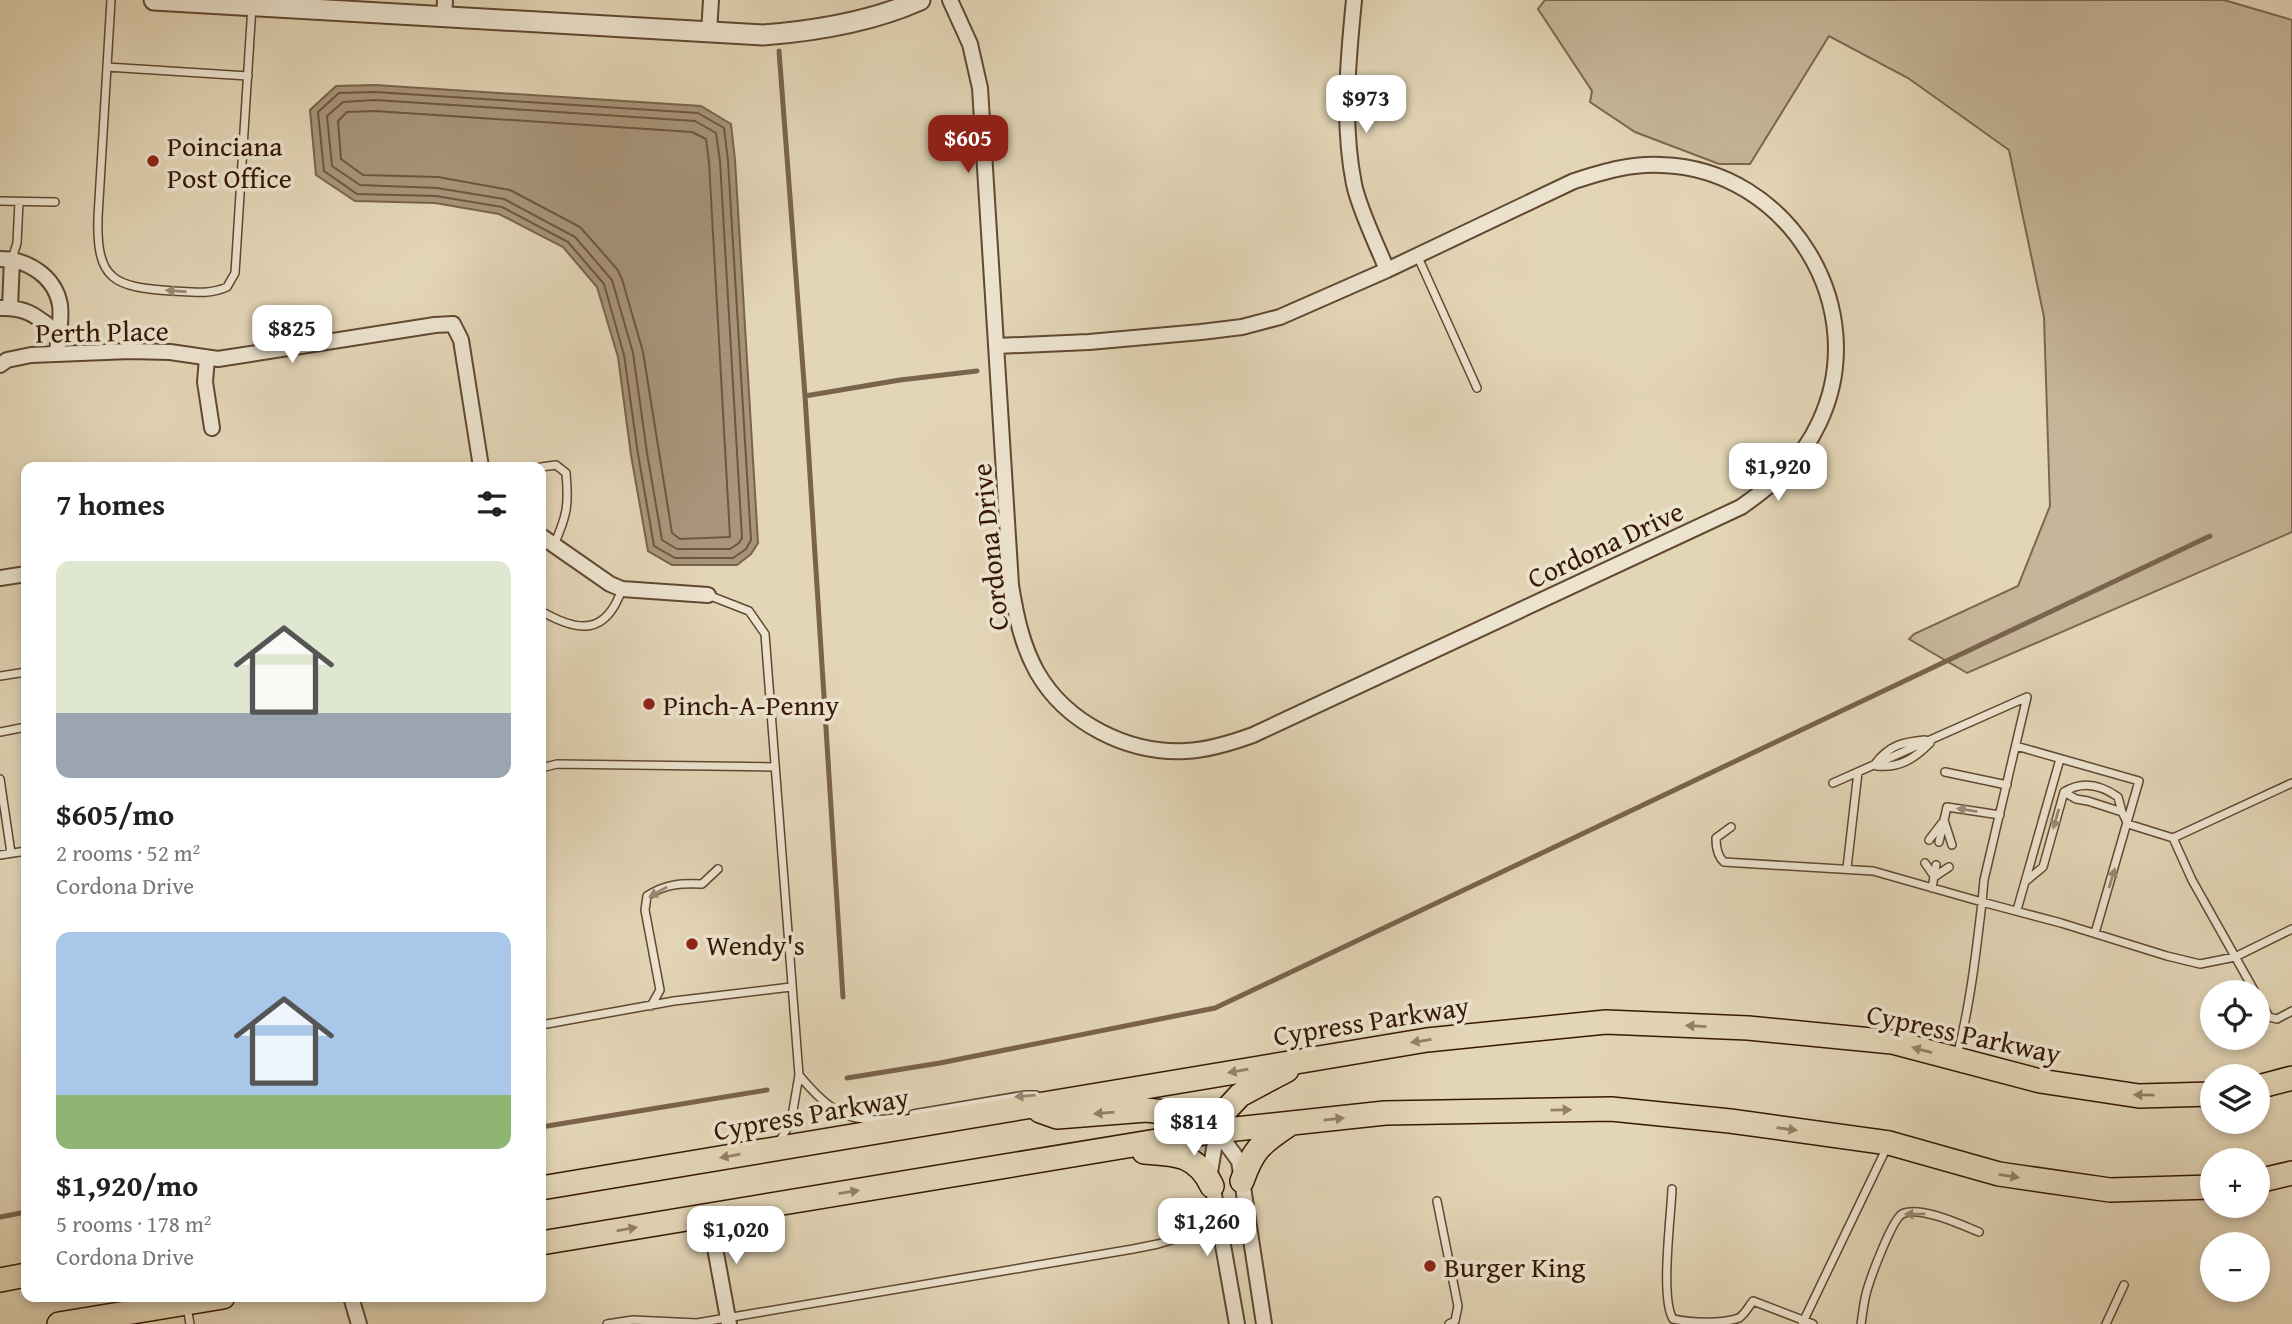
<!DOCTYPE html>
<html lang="en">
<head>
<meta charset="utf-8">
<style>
  :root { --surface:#fff; --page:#f2f2f2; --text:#222; --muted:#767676; --accent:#8f2418 }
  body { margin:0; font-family:"Gentium Book Plus",serif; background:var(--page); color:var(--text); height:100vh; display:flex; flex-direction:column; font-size:26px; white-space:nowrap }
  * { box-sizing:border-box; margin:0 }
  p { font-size:23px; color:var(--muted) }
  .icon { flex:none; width:38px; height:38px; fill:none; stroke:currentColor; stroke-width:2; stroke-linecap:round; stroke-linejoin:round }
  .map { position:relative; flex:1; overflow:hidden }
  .drawer { position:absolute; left:21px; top:462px; width:525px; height:840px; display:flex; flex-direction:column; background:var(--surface); border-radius:14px; box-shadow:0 4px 10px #0003 }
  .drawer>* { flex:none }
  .controls { position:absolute; left:2200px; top:980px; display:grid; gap:14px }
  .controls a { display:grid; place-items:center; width:70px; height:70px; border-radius:50%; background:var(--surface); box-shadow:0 4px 10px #0003; font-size:35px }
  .price { position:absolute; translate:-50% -60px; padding:0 16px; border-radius:14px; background:#fff; color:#222; font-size:23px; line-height:46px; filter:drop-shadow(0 2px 4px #0008) }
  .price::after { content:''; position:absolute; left:50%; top:42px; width:21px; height:16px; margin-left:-10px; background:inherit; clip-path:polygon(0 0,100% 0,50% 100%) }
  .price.on { background:var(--accent); color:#fff }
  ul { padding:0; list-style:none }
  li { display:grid; align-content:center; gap:14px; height:371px; padding:0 35px }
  li span { display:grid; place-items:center; height:217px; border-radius:14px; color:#555 }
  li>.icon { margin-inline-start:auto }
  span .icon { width:126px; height:126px; fill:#fffc; stroke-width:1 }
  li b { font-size:30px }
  h2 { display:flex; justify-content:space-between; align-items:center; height:84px; padding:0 35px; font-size:30px }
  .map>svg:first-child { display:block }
  .green { fill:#c6b699; stroke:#7e674e; stroke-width:2 }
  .water { fill:#a8957a; stroke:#7a634b; stroke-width:2 }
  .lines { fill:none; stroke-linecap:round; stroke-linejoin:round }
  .shore { stroke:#6f563f; stroke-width:2 }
  .stream { stroke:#7a634b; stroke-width:5 }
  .service-casing { stroke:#614831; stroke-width:10 }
  .minor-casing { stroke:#614831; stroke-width:18 }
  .tertiary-casing { stroke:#614831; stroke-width:23 }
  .primary-casing { stroke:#361804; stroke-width:26 }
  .service { stroke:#ede4d0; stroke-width:7 }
  .minor { stroke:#ede4d0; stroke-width:14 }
  .tertiary { stroke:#ede4d0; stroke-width:19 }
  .primary { stroke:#e3d6b7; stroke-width:23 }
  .oneway { fill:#9b8874 }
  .oneway2 { fill:#958066 }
  .poi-dot { fill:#8f2418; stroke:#ede4d0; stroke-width:2.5 }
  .labels { text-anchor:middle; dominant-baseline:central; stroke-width:7; stroke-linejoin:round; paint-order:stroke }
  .poi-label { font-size:28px; fill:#361804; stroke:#ede4d0; text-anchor:start }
  .street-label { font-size:28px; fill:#361804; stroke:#ede4d0 }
</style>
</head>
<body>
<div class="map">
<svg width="2292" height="1324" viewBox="0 0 2292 1324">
  <rect width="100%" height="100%" fill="#e3d6b7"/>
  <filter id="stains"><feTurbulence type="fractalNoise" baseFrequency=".00286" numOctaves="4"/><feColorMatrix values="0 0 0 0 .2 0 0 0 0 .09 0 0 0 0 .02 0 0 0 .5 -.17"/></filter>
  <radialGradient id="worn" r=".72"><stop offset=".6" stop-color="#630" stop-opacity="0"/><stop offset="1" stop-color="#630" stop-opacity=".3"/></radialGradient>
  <!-- green -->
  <path class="green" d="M1545 0H2224L2292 20V532L1967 673 1909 639 1914 634 2018 586 2050 506 2044 317 2009 150 1908 78 1829 36 1750 164H1719L1635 132 1590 102 1592 91 1538 9Z"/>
  <!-- water -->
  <path class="water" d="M375 85 701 106 731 124 735 160 758 543 751 554 737 565H672L648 551 631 455 618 357 597 287 563 247 499 214 435 203 355 201 316 175 310 110 336 86Z"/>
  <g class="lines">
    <!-- shore -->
    <path class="shore" d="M375 92 698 113 724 128 728 161 751 540 746 549 733 558H675L654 546 638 454 624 355 604 284 568 242 502 207 436 196 357 194 324 171 318 112 339 93Z
      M375 100 695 121 716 133 720 161 742 538 739 543 730 549H677L662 540 647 453 633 353 612 280 575 237 504 199 437 188 360 185 332 166 327 116 343 102Z
      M375 111 692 132 706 139 709 162 730 537 680 539 672 533 643 352 622 279 617 269 580 227 510 190 438 177 363 175 341 159 338 121 347 112Z"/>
    <!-- stream -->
    <path class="stream" d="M779 51 805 396 843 997
      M805 396 900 380 977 371
      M847 1078 940 1063 1215 1008 2210 536
      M541 1127 767 1090
      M0 1217 26 1212"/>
    <!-- service casing -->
    <g class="service-casing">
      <path id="service" d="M111 0 98 217C96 281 114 287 173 291 192 292 209 295 227 287L235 273 252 6
        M107 67 248 76
        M0 201 55 202
        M1417 255 1477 388
        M12 259 17 243 19 202
        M541 467 556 465 566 473C569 506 567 515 554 545
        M708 595 749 611 765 634 799 1075 791 1122 779 1142
        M541 611C579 633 606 635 622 589
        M0 676 26 672
        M0 732 26 727
        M2016 746 2139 781 2095 933
        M1875 764C1889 745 1903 742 1925 740
        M1877 766C1900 768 1914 759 1930 743
        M541 768 557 764 774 767
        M1945 772 2007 785
        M0 779 11 853
        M2064 792 2076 799 2088 801 2122 812
        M1944 820 1952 845
        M1731 827 1716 838C1716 847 1717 856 1724 862L1873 871 1982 902 1984 880 2027 697 1833 783
        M2173 838 2192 880 2255 992
        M1929 840 1942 823
        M1939 842 1947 807 2000 815
        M0 855 26 851
        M1925 863 1934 876
        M1847 868 1858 772
        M1934 877 1949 867
        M2026 881 2043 867 2064 792C2083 780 2101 785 2118 797L2122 812 2128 824 2173 838 2292 783
        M1932 888 1936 865
        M2017 910 2060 759
        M2258 997 2269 1017 2277 1019 2292 1011
        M651 1006 660 990 645 910 647 896C665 884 681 883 702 884L718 869
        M541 1025 674 1001 791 987
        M1957 1056C1970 1006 1976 954 1982 902L2061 923 2167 956 2200 964 2235 957 2292 929
        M799 1075C827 1109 848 1126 894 1118
        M913 1114 1025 1095H1036
        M1672 1189C1671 1217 1660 1298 1673 1319 1691 1323 1722 1324 1739 1318 1745 1314 1749 1306 1753 1301L1813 1324
        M1437 1201 1458 1306 1455 1321 1449 1324
        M187 1307 190 1324
        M607 1324 633 1320 697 1323 1133 1249 1158 1244 1182 1237 1217 1216
        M1802 1324 1887 1147
        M1861 1324C1863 1312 1864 1298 1868 1287 1872 1274 1892 1220 1902 1214 1919 1205 1962 1225 1979 1232
        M2106 1324 2124 1285"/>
    </g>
    <!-- minor casing -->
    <g class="minor-casing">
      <path id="minor" d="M950 0 970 44 980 88 1011 585C1016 616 1022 645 1037 672 1066 723 1128 754 1186 751 1209 750 1231 743 1253 735L1741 507C1774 484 1802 460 1819 423 1874 308 1788 169 1662 165 1631 163 1603 172 1574 181L1387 270 1280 317 1242 327 1201 332 1089 342 996 346
        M1354 0C1348 60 1342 124 1354 184 1359 209 1377 245 1387 270
        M444 18 445 0
        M709 33 711 0
        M0 259C27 259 55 276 60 305 62 321 58 338 57 354
        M0 308C28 307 37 317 58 333
        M10 308 12 259
        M207 358 205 382 212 428
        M0 365 7 360 31 355 130 351 170 352 218 359 435 325 453 324 461 340 481 467
        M541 536 610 584 622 589 708 595
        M0 578 26 574
        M1217 1131 1239 1161 1264 1324
        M1217 1131 1210 1172 1237 1324
        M709 1215 729 1324
        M351 1297 359 1324"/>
    </g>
    <!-- tertiary casing -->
    <g class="tertiary-casing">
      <path id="tertiary" d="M154 0 763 35C815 31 871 22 920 0"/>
    </g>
    <!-- primary casing -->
    <g class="primary-casing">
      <path id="primary" d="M2258 1087 2292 1078
        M1040 1111 1057 1117 1146 1110 1164 1112 1217 1131
        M1217 1131 1225 1111 1240 1095 1287 1070
        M1144 1152C1176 1154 1197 1154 1212 1186
        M1242 1181C1253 1150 1260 1144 1287 1126
        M2258 1181 2292 1173
        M541 1188 1427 1040 1606 1022 1748 1028 1892 1042 2040 1081 2139 1096 2212 1094
        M541 1243 1217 1131 1385 1113 1611 1109 1730 1121 1889 1143 1999 1174 2110 1190 2212 1187
        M0 1280 26 1275
        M59 1324 223 1297"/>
    </g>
    <!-- service -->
    <use href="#service" class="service"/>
    <!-- minor -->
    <use href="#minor" class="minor"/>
    <!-- tertiary -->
    <use href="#tertiary" class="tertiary"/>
    <!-- primary -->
    <use href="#primary" class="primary"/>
  </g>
  <!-- one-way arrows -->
  <defs><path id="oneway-solid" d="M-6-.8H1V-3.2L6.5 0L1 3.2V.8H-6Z" transform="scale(1.75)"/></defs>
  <g class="oneway">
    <use href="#oneway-solid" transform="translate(176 291) rotate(-176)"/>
    <use href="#oneway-solid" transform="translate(1967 810) rotate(-171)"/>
    <use href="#oneway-solid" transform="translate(2056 819) rotate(106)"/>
    <use href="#oneway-solid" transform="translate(2112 878) rotate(-73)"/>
    <use href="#oneway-solid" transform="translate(658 892) rotate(151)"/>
    <use href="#oneway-solid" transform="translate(1025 1096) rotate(175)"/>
    <use href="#oneway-solid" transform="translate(1915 1214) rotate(179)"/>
  </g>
  <g class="oneway2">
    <use href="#oneway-solid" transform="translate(1696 1026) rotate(-177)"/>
    <use href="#oneway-solid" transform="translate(1421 1041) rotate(171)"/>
    <use href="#oneway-solid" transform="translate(1922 1050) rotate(-165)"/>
    <use href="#oneway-solid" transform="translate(1238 1071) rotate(170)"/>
    <use href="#oneway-solid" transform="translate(2144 1095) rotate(-179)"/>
    <use href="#oneway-solid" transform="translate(1561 1110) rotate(-1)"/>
    <use href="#oneway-solid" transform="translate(1104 1113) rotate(175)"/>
    <use href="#oneway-solid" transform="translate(1334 1119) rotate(-6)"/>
    <use href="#oneway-solid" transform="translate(1787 1129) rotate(8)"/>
    <use href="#oneway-solid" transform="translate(730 1156) rotate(170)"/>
    <use href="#oneway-solid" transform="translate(2009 1176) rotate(9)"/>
    <use href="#oneway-solid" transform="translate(849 1192) rotate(-9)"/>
    <use href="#oneway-solid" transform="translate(627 1229) rotate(-10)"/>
  </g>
  <!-- markers -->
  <g class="poi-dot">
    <circle cx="153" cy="161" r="7"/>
    <circle cx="649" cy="704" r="7"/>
    <circle cx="692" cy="944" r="7"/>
    <circle cx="1430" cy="1266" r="7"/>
  </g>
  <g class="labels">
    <!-- poi labels -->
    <g class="poi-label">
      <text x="167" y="145">Poinciana<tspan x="167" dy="32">Post Office</tspan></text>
      <text x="663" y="704">Pinch-A-Penny</text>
      <text x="706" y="944">Wendy's</text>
      <text x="1444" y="1266">Burger King</text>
    </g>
    <!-- street labels -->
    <g class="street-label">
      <text transform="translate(102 331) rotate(-1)">Perth Place</text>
      <text transform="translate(1605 544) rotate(-25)">Cordona Drive</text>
      <text transform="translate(989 547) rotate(-96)">Cordona Drive</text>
      <text transform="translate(1371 1020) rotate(-9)">Cypress Parkway</text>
      <text transform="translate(1964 1033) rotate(12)">Cypress Parkway</text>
      <text transform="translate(811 1113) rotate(-10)">Cypress Parkway</text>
    </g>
  </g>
  <rect width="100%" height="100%" filter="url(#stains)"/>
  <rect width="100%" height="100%" fill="url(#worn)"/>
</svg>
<div class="controls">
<a><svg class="icon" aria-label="locate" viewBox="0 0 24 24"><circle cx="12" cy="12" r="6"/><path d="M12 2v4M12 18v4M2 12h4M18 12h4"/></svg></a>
<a><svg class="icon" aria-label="layers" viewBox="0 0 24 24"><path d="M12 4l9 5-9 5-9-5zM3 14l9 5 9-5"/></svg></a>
<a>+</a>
<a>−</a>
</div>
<b class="price" style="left:1366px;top:135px">$973</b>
<b class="price on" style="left:968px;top:175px">$605</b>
<b class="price" style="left:292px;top:365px">$825</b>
<b class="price" style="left:1778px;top:503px">$1,920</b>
<b class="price" style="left:1194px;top:1158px">$814</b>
<b class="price" style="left:1207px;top:1258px">$1,260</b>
<b class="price" style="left:736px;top:1266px">$1,020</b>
<section class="drawer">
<h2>7 homes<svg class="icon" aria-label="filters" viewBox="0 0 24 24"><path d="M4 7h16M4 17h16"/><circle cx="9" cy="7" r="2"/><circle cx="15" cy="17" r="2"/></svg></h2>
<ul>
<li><span style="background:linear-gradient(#dfe7d0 70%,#9aa5b1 0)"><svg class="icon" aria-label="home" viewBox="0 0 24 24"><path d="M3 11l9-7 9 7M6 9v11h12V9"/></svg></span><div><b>$605/mo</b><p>2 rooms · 52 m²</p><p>Cordona Drive</p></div></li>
<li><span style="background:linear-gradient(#a9c7e8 75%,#8fb573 0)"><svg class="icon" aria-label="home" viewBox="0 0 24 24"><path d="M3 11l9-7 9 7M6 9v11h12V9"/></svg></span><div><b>$1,920/mo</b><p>5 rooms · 178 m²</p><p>Cordona Drive</p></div></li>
</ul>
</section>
</div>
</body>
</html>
